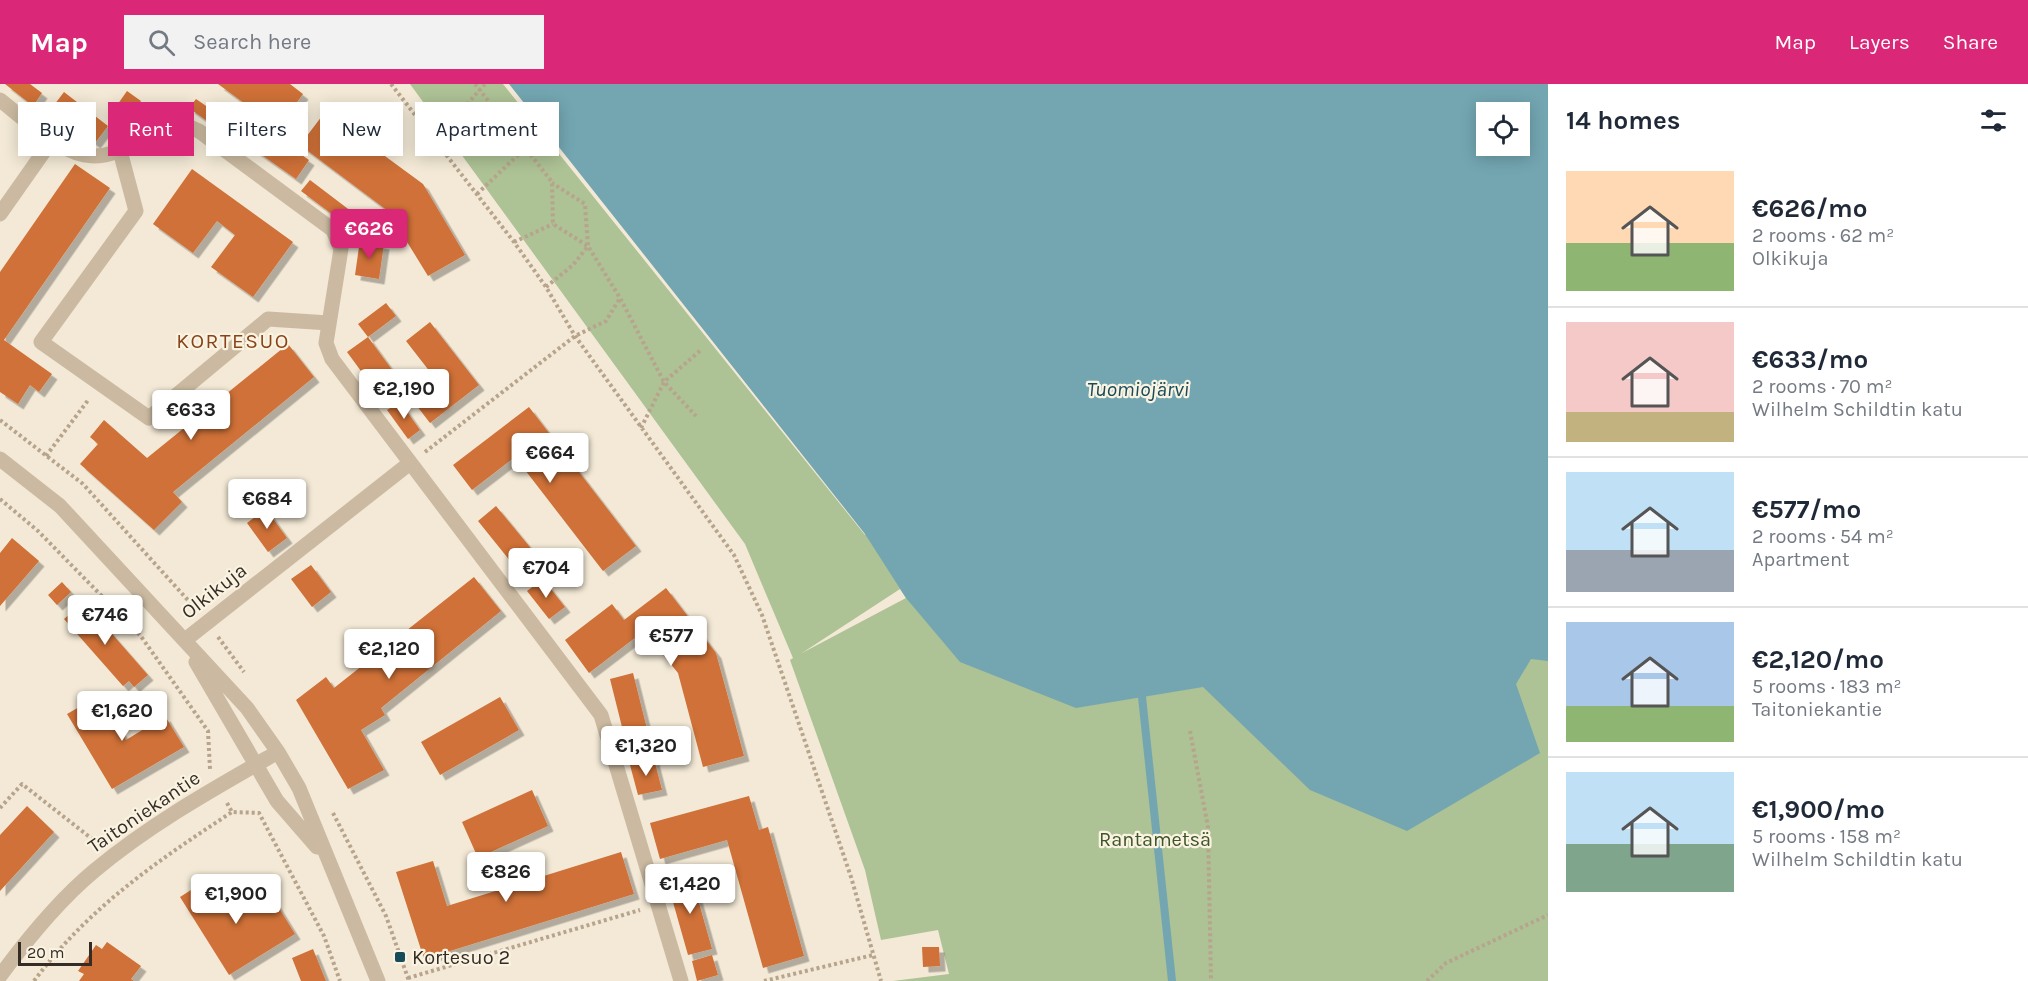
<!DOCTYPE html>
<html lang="en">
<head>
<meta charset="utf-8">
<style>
  :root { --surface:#fff; --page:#f2f2f3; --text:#1f2937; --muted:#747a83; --line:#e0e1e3; --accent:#db2777 }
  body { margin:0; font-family:Karla,sans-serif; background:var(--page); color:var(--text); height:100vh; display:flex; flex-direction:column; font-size:22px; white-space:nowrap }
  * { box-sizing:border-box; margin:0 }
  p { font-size:20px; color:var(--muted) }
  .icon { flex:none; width:33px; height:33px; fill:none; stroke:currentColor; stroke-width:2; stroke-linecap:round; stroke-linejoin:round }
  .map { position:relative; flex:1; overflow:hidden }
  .side { display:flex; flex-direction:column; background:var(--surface); width:480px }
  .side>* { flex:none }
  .guide { position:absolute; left:18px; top:18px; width:570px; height:54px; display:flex; gap:12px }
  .fabs { position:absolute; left:1476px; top:18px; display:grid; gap:12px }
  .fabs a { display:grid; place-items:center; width:54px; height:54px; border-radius:0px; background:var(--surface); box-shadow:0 3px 15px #0003; font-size:30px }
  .scale { position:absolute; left:18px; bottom:15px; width:74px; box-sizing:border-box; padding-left:6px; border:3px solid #352c25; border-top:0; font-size:16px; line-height:21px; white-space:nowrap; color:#352c25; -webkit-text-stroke:4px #faf3e2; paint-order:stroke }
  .price { position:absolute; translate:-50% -51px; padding:0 14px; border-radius:6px; background:#fff; color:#222; font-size:20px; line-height:39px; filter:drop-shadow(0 2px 3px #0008) }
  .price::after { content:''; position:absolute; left:50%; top:36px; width:18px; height:14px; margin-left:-9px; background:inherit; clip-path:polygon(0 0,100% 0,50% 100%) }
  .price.active { background:var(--accent); color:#fff }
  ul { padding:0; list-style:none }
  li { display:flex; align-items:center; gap:18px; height:150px; padding:0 18px }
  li+li { border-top:2px solid var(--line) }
  li span { display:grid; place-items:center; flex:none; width:168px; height:120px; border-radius:0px; color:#555 }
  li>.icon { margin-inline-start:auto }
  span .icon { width:72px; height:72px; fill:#fffc; stroke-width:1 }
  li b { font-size:26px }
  h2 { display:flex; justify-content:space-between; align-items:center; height:72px; padding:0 18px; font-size:26px }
  .tag { padding:0 21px; border-radius:0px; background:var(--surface); box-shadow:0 3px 15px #0003; font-size:21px; line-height:54px }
  .tag.active { background:var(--accent); color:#fff }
  header { display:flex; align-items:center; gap:36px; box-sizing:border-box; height:84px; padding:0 30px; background:var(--accent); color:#fff }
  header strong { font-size:28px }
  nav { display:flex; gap:33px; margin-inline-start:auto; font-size:21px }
  .search { width:420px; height:54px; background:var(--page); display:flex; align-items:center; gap:15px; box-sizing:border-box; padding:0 21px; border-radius:0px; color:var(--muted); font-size:22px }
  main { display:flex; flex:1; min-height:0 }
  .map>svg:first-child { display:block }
  .green { fill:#adc295; fill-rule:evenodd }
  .water { fill:#73a6b1; fill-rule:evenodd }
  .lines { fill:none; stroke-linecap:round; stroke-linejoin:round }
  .stream { stroke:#73a6b1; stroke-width:8 }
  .building { fill:#cf7137; filter:url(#shadow) }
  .path { stroke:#b7a48c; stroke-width:4; stroke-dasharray:3 3; stroke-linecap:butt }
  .minor { stroke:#cbbaa1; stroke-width:15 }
  .poi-dot { fill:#184b59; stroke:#faf3e2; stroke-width:2 }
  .labels { text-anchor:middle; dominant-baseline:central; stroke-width:4.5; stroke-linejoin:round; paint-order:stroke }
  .street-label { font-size:20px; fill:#352c25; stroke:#faf3e2 }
  .park-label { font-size:20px; fill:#3d5527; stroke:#faf3e2 }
  .poi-label { font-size:20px; fill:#352c25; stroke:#faf3e2; text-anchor:start }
  .neighbourhood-label { font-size:21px; letter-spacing:1.5px; fill:#894318; stroke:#faf3e2 }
  .water-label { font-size:21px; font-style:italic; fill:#184b59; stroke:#faf3e2 }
</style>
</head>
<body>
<header>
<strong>Map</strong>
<div class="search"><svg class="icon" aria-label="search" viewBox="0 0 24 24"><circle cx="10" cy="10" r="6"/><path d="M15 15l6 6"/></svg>Search here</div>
<nav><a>Map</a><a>Layers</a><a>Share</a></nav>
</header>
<main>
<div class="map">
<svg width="1548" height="897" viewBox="0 0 1548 897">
  <defs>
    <filter id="shadow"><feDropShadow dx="5.5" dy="5.5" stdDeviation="0" flood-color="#0004"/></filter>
  </defs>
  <rect width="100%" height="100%" fill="#f3e9d6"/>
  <!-- green -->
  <path class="green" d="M410 0H503L865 451 907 355 1548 459V897H893L949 890 938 846 881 856 865 786 790 576 793 574 745 460ZM900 505 906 514 802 569Z"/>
  <!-- water -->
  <path class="water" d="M509 0H1548V577L1531 575 1516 600 1540 669 1407 747 1310 706 1203 603 1076 624 960 578 906 514 865 450ZM1486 28H1520V62H1486Z"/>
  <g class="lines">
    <!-- stream -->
    <path class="stream" d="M1142 613 1172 897"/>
  </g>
  <!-- building -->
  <path class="building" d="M5 0H30L42 9 33 22Z
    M218 0H290L303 10 278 44Z
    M127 7 141 17 122 44 108 34Z
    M64 8 108 42 95 59 51 25Z
    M196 15 244 48 236 58 189 24Z
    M325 28 423 100 465 171 428 192 388 127 300 61Z
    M255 38 309 76 296 95 242 57Z
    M75 80 110 104 4 256 52 290 39 308 30 301 18 320 0 308V188Z
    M192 85 293 158 253 213 211 183 235 151 217 137 193 169 153 140Z
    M310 96 364 137 356 148 301 107Z
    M360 156 384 160 379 195 355 191Z
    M386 219 396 232 368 253 358 240Z
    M430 238 479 301 430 339 410 313 434 293 406 257Z
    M368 253 401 298 380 313 347 268Z
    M288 260 314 293 173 408 182 418 154 446 80 380 98 360 90 353 104 336 147 374Z
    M400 318 420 346 408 355 387 326Z
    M529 323 636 462 603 487 515 373 472 406 453 381Z
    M496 422 543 479 524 494 478 437Z
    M266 425 287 454 268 468 247 439Z
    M12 454 39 477 0 522V469Z
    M311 481 331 508 312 523 291 495Z
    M474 493 501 527 381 624 385 631 361 646 384 686 348 705 296 616 326 593 334 604Z
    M543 495 565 523 549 535 527 507Z
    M62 498 71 508 57 521 48 511Z
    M666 504 716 569 744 672 703 683 678 589 644 547 589 589 565 556 612 520 624 536Z
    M84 518 148 591 134 603 129 597 123 602 64 535Z
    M633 589 650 657 627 663 610 595Z
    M100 611 126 656 165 632 184 663 112 705 67 630Z
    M500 613 519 646 440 691 421 658Z
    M654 675 662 706 638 711 630 681Z
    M532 706 548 742 478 774 462 738Z
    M749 712 759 746 768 743 804 872 763 884 727 756 660 775 650 739Z
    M27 722 54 748 0 807V751Z
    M621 768 634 810 424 875 396 788 433 777 447 822Z
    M691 791 712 865 688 871 667 797Z
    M213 792 236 829 269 808 295 850 229 891 180 813Z
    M107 858 141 882 131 895 134 897H79L84 890 78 887 96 861 102 865Z
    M922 863H939L940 882 923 883Z
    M313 865 326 897H301L292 874Z
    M712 871 718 891 697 897 692 877Z"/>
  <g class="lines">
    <!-- path -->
    <path class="path" d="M391 0 514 158 546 203 575 252 734 471 762 531 851 793 881 897
      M475 0 552 98 553 140 588 162 620 214 664 298 696 332
      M435 56 485 0
      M477 110 539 51
      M514 158 553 140
      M546 203 573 181 588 162 585 120 552 99
      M0 336 83 400 195 524
      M641 344 664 298 702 265
      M425 368 575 252 606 237 620 214
      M46 372 89 315
      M0 415 38 447 140 551 208 647 210 685
      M218 553 244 588
      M1190 647 1208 743 1211 897
      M227 719 232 728 259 729 324 852 340 897
      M0 724 22 700 96 758
      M333 729 386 832 409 897
      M408 894 640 826
      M34 897C89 823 156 778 232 728
      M764 897 873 871
      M1427 897 1446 879 1548 831"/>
    <!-- minor -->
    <path class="minor" d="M0 16C22 33 57 66 84 71 126 79 146 37 182 40 187 41 194 45 199 47L333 146 341 165 326 259 332 275 601 631 681 897
      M120 67 136 127 41 258 149 334 268 235 329 239
      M0 130 52 56
      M0 375 60 422 247 624 278 668 299 704 378 897
      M185 556 410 379
      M196 578 277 717 317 763
      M0 892C28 854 58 817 94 787 150 740 215 704 278 668"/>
  </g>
  <!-- markers -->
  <rect class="poi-dot" x="394" y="867" width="12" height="12" rx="3"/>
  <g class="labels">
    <!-- street labels -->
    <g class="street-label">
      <text transform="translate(214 507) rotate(-38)">Olkikuja</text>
      <text transform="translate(144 728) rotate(-34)">Taitoniekantie</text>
    </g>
    <!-- park labels -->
    <g class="park-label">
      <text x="1155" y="755">Rantametsä</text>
    </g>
    <!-- poi labels -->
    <g class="poi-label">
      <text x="412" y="873">Kortesuo 2</text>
    </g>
    <!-- neighbourhood labels -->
    <g class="neighbourhood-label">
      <text x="233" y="257">KORTESUO</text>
    </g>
    <!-- water labels -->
    <g class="water-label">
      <text x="1138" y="305">Tuomiojärvi</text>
    </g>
  </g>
</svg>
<div class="fabs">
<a><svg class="icon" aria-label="locate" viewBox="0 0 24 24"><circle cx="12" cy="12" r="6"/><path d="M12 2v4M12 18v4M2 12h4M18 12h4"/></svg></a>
</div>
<div class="scale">20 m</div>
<b class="price active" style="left:369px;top:176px">€626</b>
<b class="price" style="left:404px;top:336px">€2,190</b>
<b class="price" style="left:191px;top:357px">€633</b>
<b class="price" style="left:550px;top:400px">€664</b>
<b class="price" style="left:267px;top:446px">€684</b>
<b class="price" style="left:546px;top:515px">€704</b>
<b class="price" style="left:105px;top:562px">€746</b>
<b class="price" style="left:671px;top:583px">€577</b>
<b class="price" style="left:389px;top:596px">€2,120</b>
<b class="price" style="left:122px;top:658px">€1,620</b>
<b class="price" style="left:646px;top:693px">€1,320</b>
<b class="price" style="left:506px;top:819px">€826</b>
<b class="price" style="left:690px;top:831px">€1,420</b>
<b class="price" style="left:236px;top:841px">€1,900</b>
<div class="guide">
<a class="tag">Buy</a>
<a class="tag active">Rent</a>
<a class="tag">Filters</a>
<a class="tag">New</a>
<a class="tag">Apartment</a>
</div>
</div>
<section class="side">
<h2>14 homes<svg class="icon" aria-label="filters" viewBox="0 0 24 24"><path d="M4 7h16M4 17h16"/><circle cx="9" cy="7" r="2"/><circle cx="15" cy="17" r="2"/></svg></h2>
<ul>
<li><span style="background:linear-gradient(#ffd9b3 60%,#8fb573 0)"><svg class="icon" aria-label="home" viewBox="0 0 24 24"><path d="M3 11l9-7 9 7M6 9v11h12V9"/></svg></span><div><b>€626/mo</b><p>2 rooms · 62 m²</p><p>Olkikuja</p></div></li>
<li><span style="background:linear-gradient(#f6c9c9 75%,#c2b280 0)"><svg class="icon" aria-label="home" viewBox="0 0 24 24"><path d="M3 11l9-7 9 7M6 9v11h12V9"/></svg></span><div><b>€633/mo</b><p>2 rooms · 70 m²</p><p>Wilhelm Schildtin katu</p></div></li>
<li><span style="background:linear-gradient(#bfe0f5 65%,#9aa5b1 0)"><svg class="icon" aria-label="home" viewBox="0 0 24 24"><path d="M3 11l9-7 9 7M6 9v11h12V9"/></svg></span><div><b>€577/mo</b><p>2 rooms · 54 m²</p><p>Apartment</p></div></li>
<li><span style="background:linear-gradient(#a9c7e8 70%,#8fb573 0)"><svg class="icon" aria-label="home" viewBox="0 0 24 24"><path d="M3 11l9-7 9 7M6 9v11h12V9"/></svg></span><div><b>€2,120/mo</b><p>5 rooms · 183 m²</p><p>Taitoniekantie</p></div></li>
<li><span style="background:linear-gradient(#bfe0f5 60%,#7fa58c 0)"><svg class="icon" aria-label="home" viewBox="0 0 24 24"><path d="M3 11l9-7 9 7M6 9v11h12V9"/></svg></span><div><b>€1,900/mo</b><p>5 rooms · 158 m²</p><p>Wilhelm Schildtin katu</p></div></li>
</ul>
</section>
</main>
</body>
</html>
